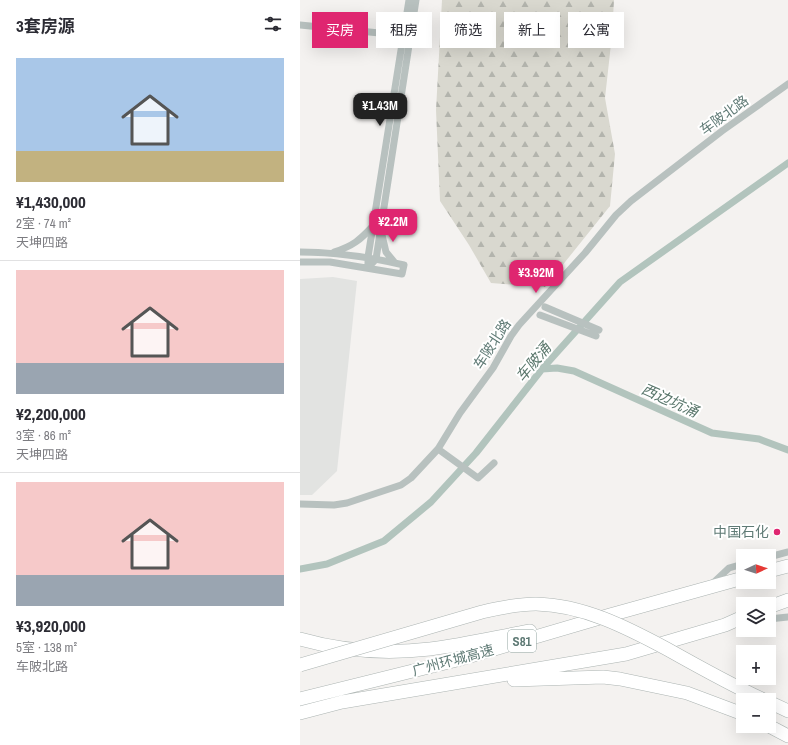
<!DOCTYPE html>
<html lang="zh">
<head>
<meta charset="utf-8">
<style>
  :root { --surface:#fff; --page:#f2f2f3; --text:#2b2b33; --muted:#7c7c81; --line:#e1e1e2; --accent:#df2670 }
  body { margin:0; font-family:"Archivo Narrow","Noto Sans SC",sans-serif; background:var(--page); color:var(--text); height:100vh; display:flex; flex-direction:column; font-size:15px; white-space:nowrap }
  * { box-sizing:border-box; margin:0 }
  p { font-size:13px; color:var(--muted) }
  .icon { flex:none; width:22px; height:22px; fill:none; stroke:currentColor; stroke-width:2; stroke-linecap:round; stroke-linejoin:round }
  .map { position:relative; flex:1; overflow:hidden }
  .sheet { display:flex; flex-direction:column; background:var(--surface); width:300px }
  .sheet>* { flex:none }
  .hud { position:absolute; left:12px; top:12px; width:380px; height:36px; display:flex; gap:8px }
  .needle { width:26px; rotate:87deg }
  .fabs { position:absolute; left:436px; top:549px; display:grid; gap:8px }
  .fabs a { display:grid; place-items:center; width:40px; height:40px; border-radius:0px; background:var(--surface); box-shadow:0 4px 16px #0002; font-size:20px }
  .price { position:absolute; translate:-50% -34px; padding:0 9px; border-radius:8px; background:var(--accent); color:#fff; font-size:13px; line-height:26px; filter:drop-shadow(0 1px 2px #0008) }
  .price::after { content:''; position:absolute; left:50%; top:24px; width:12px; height:9px; margin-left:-6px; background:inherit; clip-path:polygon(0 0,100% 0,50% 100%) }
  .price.on { background:#222; color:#fff }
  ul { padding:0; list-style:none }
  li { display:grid; align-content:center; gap:8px; height:212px; padding:0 16px }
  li+li { border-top:1px solid var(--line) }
  li span { display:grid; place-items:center; height:124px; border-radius:0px; color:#555 }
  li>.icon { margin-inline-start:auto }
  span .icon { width:72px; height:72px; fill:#fffc; stroke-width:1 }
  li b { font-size:17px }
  h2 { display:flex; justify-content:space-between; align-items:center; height:48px; padding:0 16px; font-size:17px }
  .pill { padding:0 14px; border-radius:0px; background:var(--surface); box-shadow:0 4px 16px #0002; font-size:14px; line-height:36px }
  .pill.on { background:var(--accent); color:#fff }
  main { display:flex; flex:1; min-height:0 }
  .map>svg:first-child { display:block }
  .built { fill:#e2e3e1 }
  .forest { fill:url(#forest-firs) }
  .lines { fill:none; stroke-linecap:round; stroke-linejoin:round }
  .canal { stroke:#b2c4bd; stroke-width:7 }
  .highway-casing { stroke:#acb4b2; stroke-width:14 }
  .minor { stroke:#b8c1bf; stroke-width:7 }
  .highway { stroke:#fff; stroke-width:13 }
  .highway-bridge-casing { stroke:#acb4b2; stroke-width:14; stroke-linecap:butt }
  .highway-bridge { stroke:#fff; stroke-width:13 }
  .poi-dot { fill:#df2670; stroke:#fff; stroke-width:1.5 }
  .labels { text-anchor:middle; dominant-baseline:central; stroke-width:4; stroke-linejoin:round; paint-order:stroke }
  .shield { fill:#fff; stroke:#90a39f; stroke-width:1 }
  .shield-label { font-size:13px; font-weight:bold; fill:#607b76 }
  .street-label { font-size:14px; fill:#607b76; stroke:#fff }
  .poi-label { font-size:14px; fill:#607b76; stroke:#fff; text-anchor:end }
  .water-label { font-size:15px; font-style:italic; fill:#5a776c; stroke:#fff }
</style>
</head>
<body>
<main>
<section class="sheet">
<h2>3套房源<svg class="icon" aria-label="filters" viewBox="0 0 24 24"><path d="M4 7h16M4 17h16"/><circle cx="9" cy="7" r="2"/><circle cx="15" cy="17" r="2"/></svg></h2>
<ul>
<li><span style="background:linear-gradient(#a9c7e8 75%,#c2b280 0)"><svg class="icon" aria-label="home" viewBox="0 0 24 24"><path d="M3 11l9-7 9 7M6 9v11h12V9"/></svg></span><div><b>¥1,430,000</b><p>2室 · 74 m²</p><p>天坤四路</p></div></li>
<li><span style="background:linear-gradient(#f6c9c9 75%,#9aa5b1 0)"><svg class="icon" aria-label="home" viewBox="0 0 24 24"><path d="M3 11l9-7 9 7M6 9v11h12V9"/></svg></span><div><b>¥2,200,000</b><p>3室 · 86 m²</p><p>天坤四路</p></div></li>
<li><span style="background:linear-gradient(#f6c9c9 75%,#9aa5b1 0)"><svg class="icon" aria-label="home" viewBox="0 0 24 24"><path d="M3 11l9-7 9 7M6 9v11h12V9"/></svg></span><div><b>¥3,920,000</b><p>5室 · 138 m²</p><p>车陂北路</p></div></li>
</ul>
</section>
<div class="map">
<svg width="488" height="745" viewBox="0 0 488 745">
  <defs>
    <pattern id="forest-firs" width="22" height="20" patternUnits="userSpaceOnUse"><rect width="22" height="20" fill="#d9d8cf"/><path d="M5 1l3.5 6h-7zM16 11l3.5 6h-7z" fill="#b3b4ad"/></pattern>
  </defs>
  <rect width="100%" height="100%" fill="#f4f2f0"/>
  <!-- built -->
  <path class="built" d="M33 277 57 281 37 471 12 495H0V279Z"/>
  <!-- forest -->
  <path class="forest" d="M142 0H314L312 35 305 98 315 154 310 206 245 287 191 283 169 245 140 201 136 110Z"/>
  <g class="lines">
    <!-- canal -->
    <path class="canal" d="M242 369 257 368 274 371 412 433 459 439 488 450
      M0 569 27 564 84 541 131 502 176 453 242 369 320 282 488 163"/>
    <!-- highway casing -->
    <g class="highway-casing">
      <path id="highway" d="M469 571 488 566
        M469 607 488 600
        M0 639C42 651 87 654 130 649 164 645 197 637 230 631
        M214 680 303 677 320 679 387 693 443 714
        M0 699 157 660 310 615 443 578
        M469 702 488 711
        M0 713 42 702 326 654 425 625 443 617
        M469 726 488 736"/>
    </g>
    <!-- minor -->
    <path class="minor" d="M109 0 68 257V268L76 259 116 0
      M0 25 109 36
      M82 235 86 252 95 263
      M0 252C36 252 69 257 104 265L102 274 30 262H0
      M34 252C53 246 60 240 73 226
      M245 307 299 330
      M240 315 296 336
      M138 449 178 478 194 463
      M0 504 34 505 47 503 101 485 111 478 138 449 160 413 193 368 211 336 219 325 285 253 316 215 331 201 422 131 488 84
      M469 557 488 552
      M412 584 429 568 443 564
      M469 619 488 617"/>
    <!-- highway -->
    <use href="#highway" class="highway"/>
    <!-- highway-bridge casing -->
    <g class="highway-bridge-casing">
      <path id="highway-bridge" d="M0 665 182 612C199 608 217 604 236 604 283 605 326 627 367 649 399 667 431 685 464 700"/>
    </g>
    <!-- highway-bridge -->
    <use href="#highway-bridge" class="highway-bridge"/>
  </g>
  <!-- markers -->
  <circle class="poi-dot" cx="477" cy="532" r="4"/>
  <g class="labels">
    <!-- shield labels -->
    <rect class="shield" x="208" y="630" width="28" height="22" rx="3"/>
    <g class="shield-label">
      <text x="222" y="641">S81</text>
    </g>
    <!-- street labels -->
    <g class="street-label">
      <text transform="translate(424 115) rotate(-36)">车陂北路</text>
      <text transform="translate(192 344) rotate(-57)">车陂北路</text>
      <text transform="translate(153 660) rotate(-15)">广州环城高速</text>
    </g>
    <!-- poi labels -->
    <g class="poi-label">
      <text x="469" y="532">中国石化</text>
    </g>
    <!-- water labels -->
    <g class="water-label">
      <text transform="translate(233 362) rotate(-50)">车陂涌</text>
      <text transform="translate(370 400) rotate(24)">西边坑涌</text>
    </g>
  </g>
</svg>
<div class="fabs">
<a><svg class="needle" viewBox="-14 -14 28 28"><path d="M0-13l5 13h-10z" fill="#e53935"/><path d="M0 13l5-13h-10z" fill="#7c7c81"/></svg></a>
<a><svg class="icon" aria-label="layers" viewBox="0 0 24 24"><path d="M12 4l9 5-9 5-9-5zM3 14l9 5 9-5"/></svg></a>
<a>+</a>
<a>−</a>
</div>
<b class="price on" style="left:80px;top:127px">¥1.43M</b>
<b class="price" style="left:93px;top:243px">¥2.2M</b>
<b class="price" style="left:236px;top:294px">¥3.92M</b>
<div class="hud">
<a class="pill on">买房</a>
<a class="pill">租房</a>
<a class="pill">筛选</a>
<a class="pill">新上</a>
<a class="pill">公寓</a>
</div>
</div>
</main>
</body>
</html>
